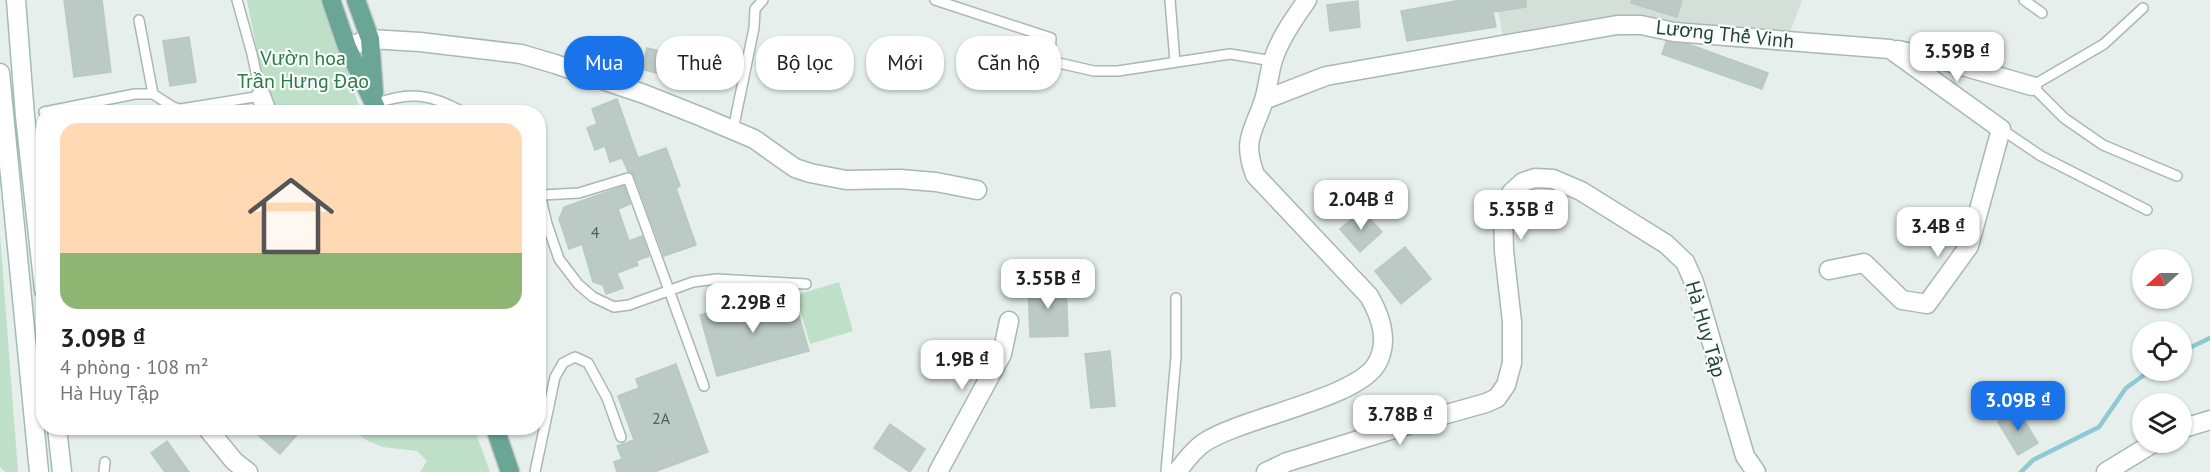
<!DOCTYPE html>
<html lang="vi">
<head>
<meta charset="utf-8">
<style>
  :root { --surface:#fff; --page:#f6f6f6; --text:#222; --muted:#767676; --line:#e0e0e0; --accent:#1a73e8 }
  body { margin:0; font-family:"PT Sans",sans-serif; background:var(--page); color:var(--text); height:100vh; display:flex; flex-direction:column; font-size:22px; white-space:nowrap }
  * { box-sizing:border-box; margin:0 }
  p { font-size:20px; color:var(--muted) }
  .icon { flex:none; width:33px; height:33px; fill:none; stroke:currentColor; stroke-width:2; stroke-linecap:round; stroke-linejoin:round }
  .map { position:relative; flex:1; overflow:hidden }
  .details { position:absolute; left:36px; top:105px; width:510px; height:330px; display:flex; flex-direction:column; background:var(--surface); border-radius:24px; box-shadow:0 2px 4px #0004 }
  .details>* { flex:none }
  .hud { position:absolute; left:564px; top:36px; width:570px; height:54px; display:flex; gap:12px }
  .needle { width:39px; rotate:249deg }
  .controls { position:absolute; left:2132px; top:249px; display:grid; gap:12px }
  .controls a { display:grid; place-items:center; width:60px; height:60px; border-radius:50%; background:var(--surface); box-shadow:0 2px 4px #0004; font-size:30px }
  .price { position:absolute; translate:-50% -51px; padding:0 14px; border-radius:12px; background:#fff; color:#222; font-size:20px; line-height:39px; filter:drop-shadow(0 2px 3px #0008) }
  .price::after { content:''; position:absolute; left:50%; top:36px; width:18px; height:14px; margin-left:-9px; background:inherit; clip-path:polygon(0 0,100% 0,50% 100%) }
  .price.selected { background:var(--accent); color:#fff }
  ul { padding:0; list-style:none }
  li { display:grid; align-content:center; gap:12px; height:318px; padding:0 24px }
  li+li { border-top:2px solid var(--line) }
  li span { display:grid; place-items:center; height:186px; border-radius:18px; color:#555 }
  li>.icon { margin-inline-start:auto }
  span .icon { width:108px; height:108px; fill:#fffc; stroke-width:1 }
  li b { font-size:26px }
  .chip { padding:0 21px; border-radius:24px; background:var(--surface); box-shadow:0 2px 4px #0004; font-size:21px; line-height:54px }
  .chip.selected { background:var(--accent); color:#fff }
  .map>svg:first-child { display:block }
  .built { fill:#d4dfda }
  .green { fill:#bfe0c8 }
  .lines { fill:none; stroke-linecap:round; stroke-linejoin:round }
  .stream { stroke:#8ec9d4; stroke-width:4.5 }
  .building { fill:#bbcac4; stroke:#b8c9c2; stroke-width:1.5 }
  .service-casing { stroke:#a8b8b2; stroke-width:12 }
  .minor-casing { stroke:#a8b8b2; stroke-width:21 }
  .tertiary-casing { stroke:#a8b8b2; stroke-width:21 }
  .secondary-casing { stroke:#a4bbb3; stroke-width:21 }
  .primary-casing { stroke:#c2cac8; stroke-width:21 }
  .service { stroke:#fff; stroke-width:9 }
  .minor { stroke:#fff; stroke-width:18 }
  .tertiary { stroke:#fff; stroke-width:18 }
  .secondary { stroke:#fff; stroke-width:18 }
  .primary { stroke:#6aa596; stroke-width:18 }
  .labels { text-anchor:middle; dominant-baseline:central; stroke-width:4.5; stroke-linejoin:round; paint-order:stroke }
  .number-label { font-size:16px; fill:#4a645c }
  .street-label { font-size:20px; fill:#24423a; stroke:#f7fbf9 }
  .park-label { font-size:20px; fill:#2d7a4b; stroke:#f7fbf9 }
</style>
</head>
<body>
<div class="map">
<svg width="2210" height="472" viewBox="0 0 2210 472">
  <rect width="100%" height="100%" fill="#e6efeb"/>
  <!-- built -->
  <path class="built" d="M1496 0H1802L1789 35 1617 21 1503 36Z"/>
  <!-- green -->
  <path class="green" d="M247 0H323L361 112H272L266 97Z
    M0 235 18 472H5L0 467Z
    M839 282 853 331 810 344 796 295Z
    M349 428H474L490 472H420L427 461 417 451 383 447 368 441Z"/>
  <g class="lines">
    <!-- stream -->
    <path class="stream" d="M2181 352 2210 338
      M2021 472 2033 460 2099 427 2126 388 2151 370"/>
  </g>
  <!-- building -->
  <path class="building" d="M64 0H102L111 72 74 77Z
    M1461 0H1526V7L1493 12 1496 27 1407 41 1401 11Z
    M1632 0H1682L1677 17 1631 3Z
    M1358 1 1360 27 1330 31 1327 5Z
    M189 37 196 82 170 86 163 41Z
    M1666 42 1688 44 1768 73 1762 89 1662 54Z
    M647 48 670 53 664 75 641 69Z
    M617 99 638 158 666 148 680 186 676 188 696 245 664 256 634 175 628 171 622 158 610 162 605 146 595 150 587 128 597 124 592 109Z
    M624 186 630 204 618 209 629 241 642 236 649 256 636 261 638 265 617 273 623 288 606 294 603 285 593 282 582 244 569 249 559 219 564 207Z
    M1362 210 1382 232 1360 252 1340 229Z
    M1405 247 1431 279 1401 304 1375 271Z
    M1066 282 1068 336 1030 337 1028 283Z
    M793 296 809 351 717 376 700 315 759 298 761 305Z
    M1110 351 1115 406 1091 408 1085 354Z
    M676 364 708 452 654 472H617L614 462 622 459 617 446 634 440 618 396 639 388 636 379Z
    M2018 410 2038 443 2018 455 1998 422Z
    M890 424 925 449 910 472 874 448Z
    M250 428H289L297 435 280 454Z
    M167 441 189 472H165L151 453Z"/>
  <g class="lines">
    <!-- service casing -->
    <g class="service-casing">
      <path id="service" d="M935 0 1051 38 1050 61 1094 71H1118L1230 54 1273 61
        M1170 0 1175 62
        M2024 0 2042 13
        M2143 8 2104 44 2032 86 2064 118 2103 145 2177 176
        M995 61H1050
        M153 94 173 107 181 109 261 96 252 54 237 0
        M375 104C410 91 431 94 463 112
        M44 112 135 94H153L139 20
        M2001 129 2041 156 2147 210
        M733 130 754 28 755 9 763 0
        M538 185 547 224 559 259 578 284 593 297 614 307 629 305 693 282 717 279 806 284
        M542 195 579 193 628 178 704 386
        M104 472 105 462
        M535 472 555 377 563 363 575 357 588 363 607 398 621 437
        M1166 472 1176 357V298"/>
    </g>
    <!-- minor casing -->
    <g class="minor-casing">
      <path id="minor" d="M347 47 370 39 420 42 521 54 555 64 644 94 702 117 754 139 795 168 810 173 846 180 900 179 936 182 977 190
        M1898 50 1938 59 2032 86
        M261 96 267 112
        M1264 100 1326 76 1617 25H1641L1674 32 1890 49 2001 129 1969 246 1927 304 1902 300 1864 263 1829 270
        M207 428 234 461 248 472
        M938 472 1002 354 1009 321
        M1177 472C1185 461 1194 449 1205 442 1244 417 1354 399 1376 365 1390 342 1381 317 1369 296L1255 175C1242 139 1253 133 1264 100 1268 87 1269 73 1273 60 1280 38 1294 19 1307 0"/>
    </g>
    <!-- tertiary casing -->
    <g class="tertiary-casing">
      <path id="tertiary" d="M2181 429 2210 420
        M1266 472 1287 462 1404 426 1486 403 1497 398 1506 385 1512 363V322L1504 251 1503 212 1511 193 1523 182 1535 178 1553 179 1581 191 1666 244 1685 262 1694 282 1745 456 1756 472
        M2106 472 2155 442"/>
    </g>
    <!-- secondary casing -->
    <g class="secondary-casing">
      <path id="secondary" d="M16 0 25 116 44 290
        M0 73 39 472
        M57 428 62 472"/>
    </g>
    <!-- primary casing -->
    <g class="primary-casing">
      <path id="primary" d="M331 0 347 47 378 112
        M356 0 370 39 374 93
        M495 428 510 472"/>
    </g>
    <!-- service -->
    <use href="#service" class="service"/>
    <!-- minor -->
    <use href="#minor" class="minor"/>
    <!-- tertiary -->
    <use href="#tertiary" class="tertiary"/>
    <!-- secondary -->
    <use href="#secondary" class="secondary"/>
    <!-- primary -->
    <use href="#primary" class="primary"/>
  </g>
  <g class="labels">
    <!-- number labels -->
    <g class="number-label">
      <text x="595" y="232">4</text>
      <text x="661" y="418">2A</text>
    </g>
    <!-- street labels -->
    <g class="street-label">
      <text transform="translate(1725 34) rotate(6)">Lương Thế Vinh</text>
      <text transform="translate(1706 329) rotate(74)">Hà Huy Tập</text>
    </g>
    <!-- park labels -->
    <g class="park-label">
      <text x="303" y="58">Vườn hoa<tspan x="303" dy="23">Trần Hưng Đạo</tspan></text>
    </g>
  </g>
</svg>
<div class="controls">
<a><svg class="needle" viewBox="-14 -14 28 28"><path d="M0-13l5 13h-10z" fill="#e53935"/><path d="M0 13l5-13h-10z" fill="#767676"/></svg></a>
<a><svg class="icon" aria-label="locate" viewBox="0 0 24 24"><circle cx="12" cy="12" r="6"/><path d="M12 2v4M12 18v4M2 12h4M18 12h4"/></svg></a>
<a><svg class="icon" aria-label="layers" viewBox="0 0 24 24"><path d="M12 4l9 5-9 5-9-5zM3 14l9 5 9-5"/></svg></a>
</div>
<b class="price" style="left:1957px;top:83px">3.59B ₫</b>
<b class="price" style="left:1361px;top:231px">2.04B ₫</b>
<b class="price" style="left:1521px;top:241px">5.35B ₫</b>
<b class="price" style="left:1938px;top:258px">3.4B ₫</b>
<b class="price" style="left:1048px;top:310px">3.55B ₫</b>
<b class="price" style="left:753px;top:334px">2.29B ₫</b>
<b class="price" style="left:962px;top:391px">1.9B ₫</b>
<b class="price selected" style="left:2018px;top:432px">3.09B ₫</b>
<b class="price" style="left:1400px;top:446px">3.78B ₫</b>
<div class="hud">
<a class="chip selected">Mua</a>
<a class="chip">Thuê</a>
<a class="chip">Bộ lọc</a>
<a class="chip">Mới</a>
<a class="chip">Căn hộ</a>
</div>
<section class="details">
<ul>
<li><span style="background:linear-gradient(#ffd9b3 70%,#8fb573 0)"><svg class="icon" aria-label="home" viewBox="0 0 24 24"><path d="M3 11l9-7 9 7M6 9v11h12V9"/></svg></span><div><b>3.09B ₫</b><p>4 phòng · 108 m²</p><p>Hà Huy Tập</p></div></li>
</ul>
</section>
</div>
</body>
</html>
